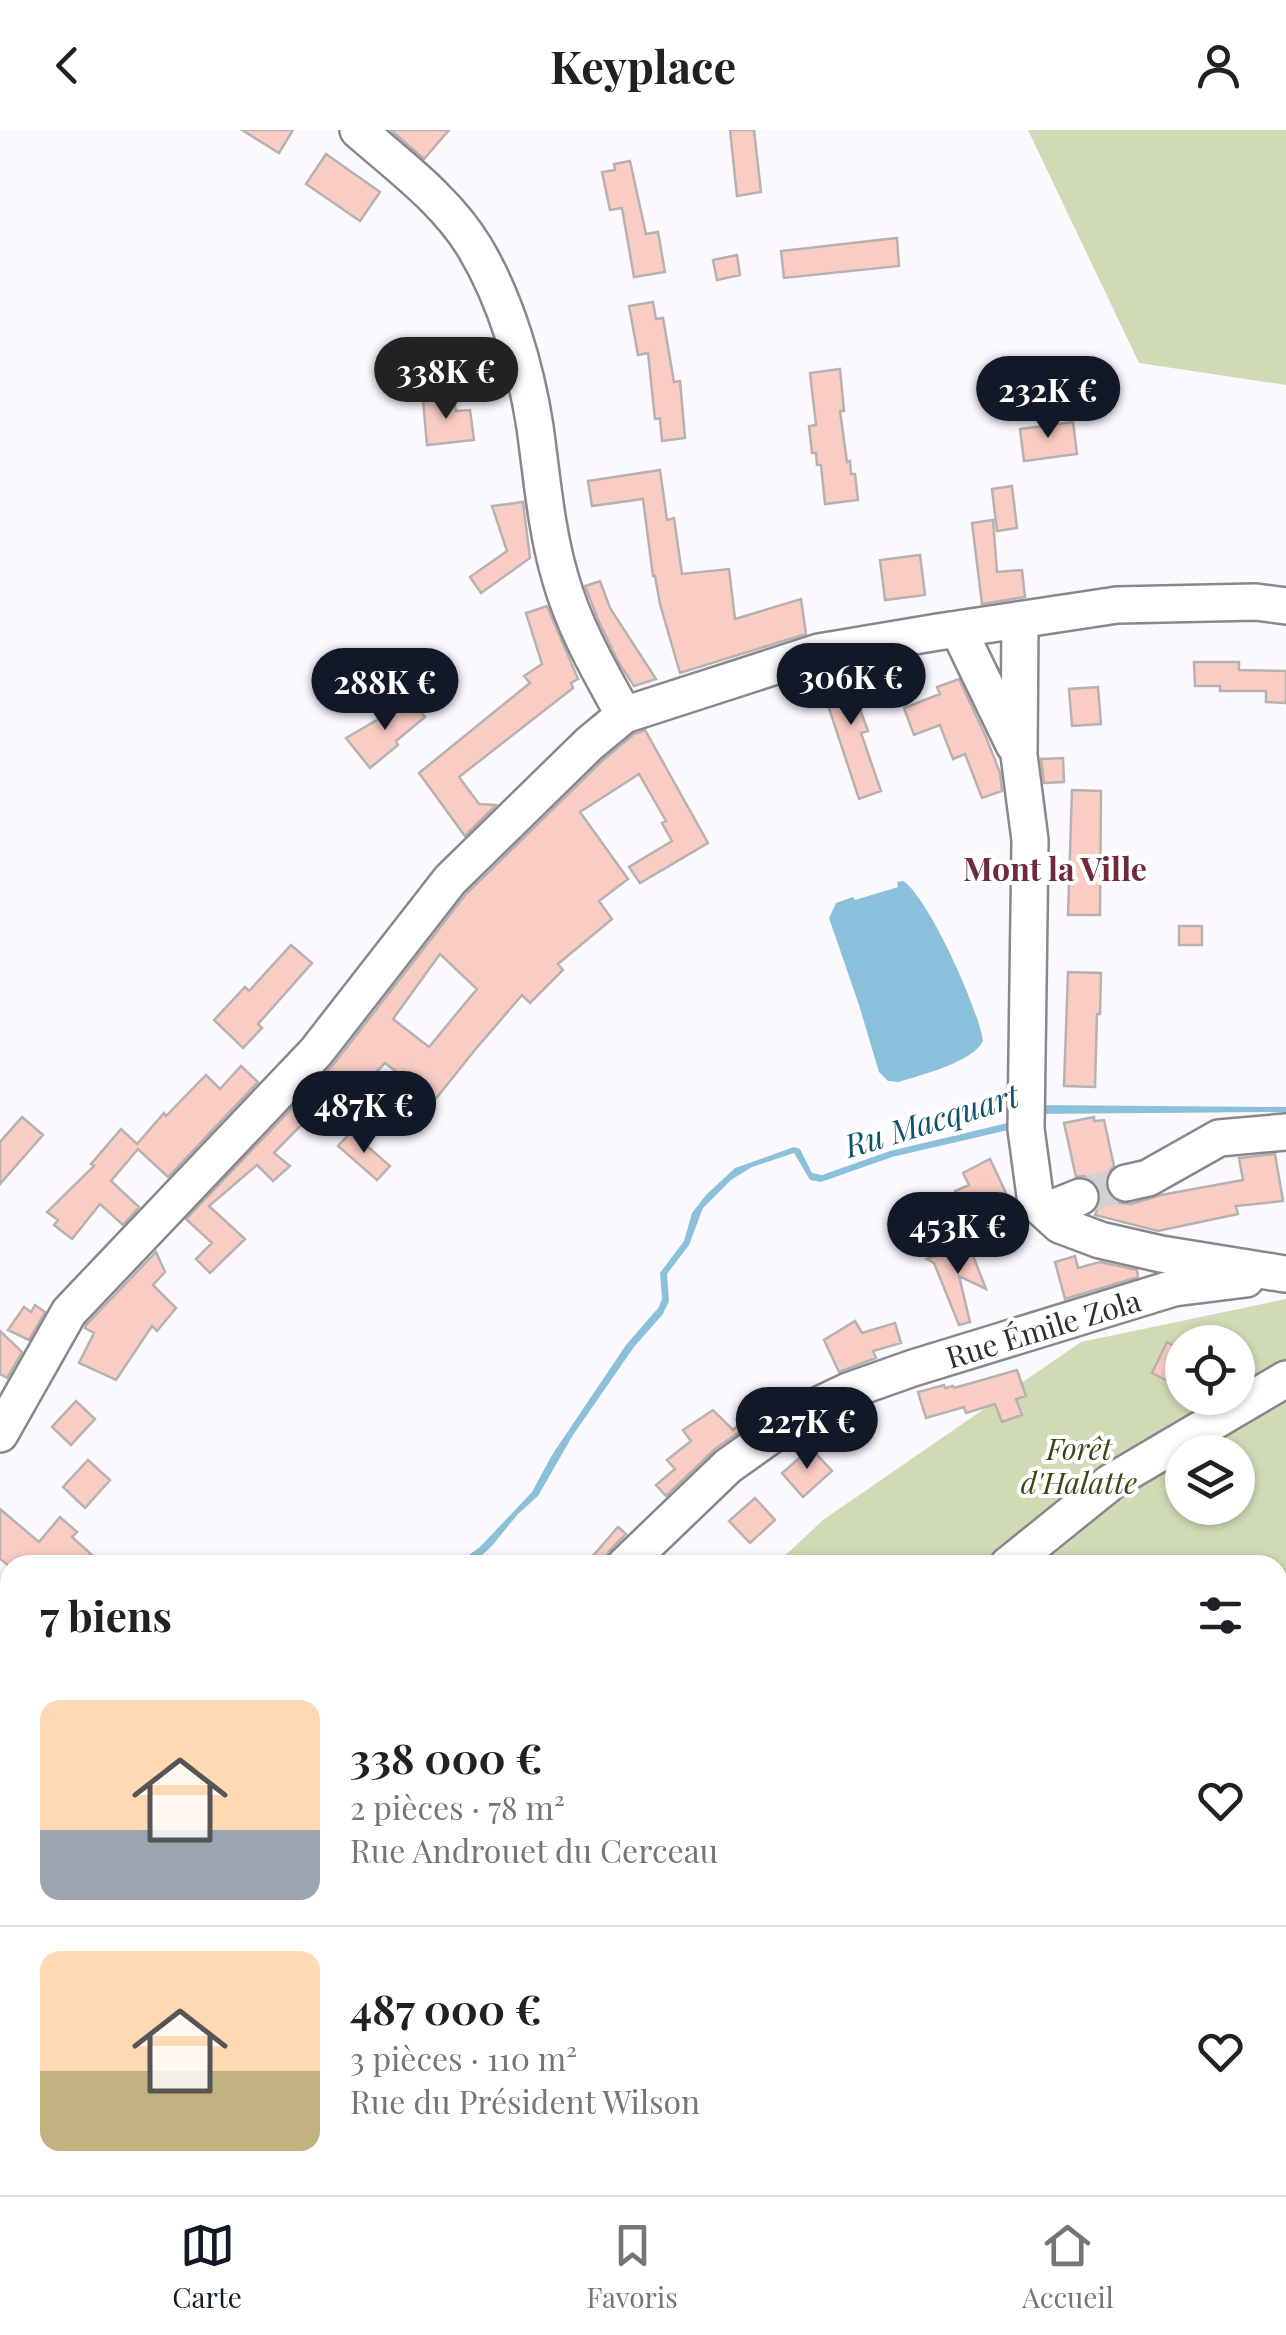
<!DOCTYPE html>
<html lang="fr">
<head>
<meta charset="utf-8">
<style>
  :root { --surface:#fff; --page:#f6f6f6; --text:#202124; --muted:#757577; --line:#e0e0e0; --accent:#111827 }
  body { margin:0; font-family:"Playfair Display",serif; background:var(--page); color:var(--text); height:100vh; display:flex; flex-direction:column; font-size:38px; white-space:nowrap }
  * { box-sizing:border-box; margin:0 }
  p { font-size:32px; color:var(--muted) }
  .icon { flex:none; width:55px; height:55px; fill:none; stroke:currentColor; stroke-width:2; stroke-linecap:round; stroke-linejoin:round }
  .map { position:relative; flex:1; overflow:hidden }
  .drawer { position:absolute; left:0px; top:1425px; width:1288px; height:640px; display:flex; flex-direction:column; background:var(--surface); border-radius:30px 30px 0 0; box-shadow:0 2px 8px #0004 }
  .drawer>* { flex:none }
  .buttons { position:absolute; left:1165px; top:1195px; display:grid; gap:20px }
  .buttons a { display:grid; place-items:center; width:90px; height:90px; border-radius:50%; background:var(--surface); box-shadow:0 2px 8px #0004; font-size:50px }
  .price { position:absolute; translate:-50% -85px; padding:0 22px; border-radius:35px; background:var(--accent); color:#fff; font-size:32px; line-height:65px; filter:drop-shadow(0 2px 5px #0008) }
  .price::after { content:''; position:absolute; left:50%; top:60px; width:30px; height:22px; margin-left:-15px; background:inherit; clip-path:polygon(0 0,100% 0,50% 100%) }
  .price.current { background:#222; color:#fff }
  ul { padding:0; list-style:none }
  li { display:flex; align-items:center; gap:30px; height:250px; padding:0 40px }
  li+li { border-top:2px solid var(--line) }
  li span { display:grid; place-items:center; flex:none; width:280px; height:200px; border-radius:20px; color:#555 }
  li>.icon { margin-inline-start:auto }
  span .icon { width:120px; height:120px; fill:#fffc; stroke-width:1 }
  li b { font-size:42px }
  h2 { display:flex; justify-content:space-between; align-items:center; height:120px; padding:0 40px; font-size:42px }
  header { display:flex; justify-content:space-between; align-items:center; height:130px; padding:0 40px; background:var(--surface); font-size:45px; font-weight:700 }
  .dock { display:flex; justify-content:space-around; align-items:center; height:140px; border-top:2px solid var(--line); background:var(--surface); font-size:28px; color:var(--muted) }
  .dock a { display:grid; justify-items:center; gap:5px }
  .dock .current { color:var(--accent) }
  .map>svg:first-child { display:block }
  .green { fill:#d0dab5; fill-rule:evenodd }
  .water { fill:#8bc0da }
  .building { fill:#facdc4; stroke:#b7b1b0; stroke-width:2.5; fill-rule:evenodd }
  .lines { fill:none; stroke-linecap:round; stroke-linejoin:round }
  .minor-tunnel { stroke:#d2d0d5; stroke-width:35; stroke-dasharray:35 18; stroke-linecap:butt }
  .minor-casing { stroke:#89878b; stroke-width:40 }
  .minor { stroke:#fff; stroke-width:35 }
  .labels { text-anchor:middle; dominant-baseline:central; stroke-width:8; stroke-linejoin:round; paint-order:stroke }
  .street-label { font-size:30px; fill:#2f2e30; stroke:#fff }
  .park-label { font-size:30px; font-style:italic; fill:#3b4711; stroke:#fff }
  .neighbourhood-label { font-size:32px; font-weight:bold; fill:#702a3d; stroke:#fff }
  .water-label { font-size:32px; font-style:italic; fill:#0d536d; stroke:#fff }
</style>
</head>
<body>
<header><svg class="icon" aria-label="back" viewBox="0 0 24 24"><path d="M15 5l-7 7 7 7"/></svg>Keyplace<svg class="icon" aria-label="person" viewBox="0 0 24 24"><circle cx="12" cy="8" r="4"/><path d="M4 21q1-7 8-7t8 7"/></svg></header>
<div class="map">
<svg width="1286" height="2065" viewBox="0 0 1286 2065">
  <rect width="100%" height="100%" fill="#fbf9fe"/>
  <!-- green -->
  <path class="green" d="M1028 0H1286V255L1139 233Z
    M1286 1169V1920L1278 1912V1435H775L823 1390 1081 1212ZM1182 1212H1238V1268H1182ZM1182 1322H1238V1378H1182Z
    M376 2055H759L758 2065H368Z"/>
  <!-- water -->
  <path class="water" d="M903 751C928 766 979 880 983 911 973 932 921 945 899 952L888 951 879 942 859 875 829 788 836 773 853 767 855 770 898 757 897 752Z
    M1035 975 1286 977V982L1032 984Z
    M1016 991 1017 998 892 1027 821 1052 810 1050 794 1023 752 1037 731 1050 703 1078 689 1115 667 1144 669 1171 663 1184 634 1217 573 1305 538 1366 518 1384 491 1417 473 1433 455 1435 480 1417 532 1362 552 1325 626 1215 659 1177 662 1169 660 1143 684 1111 692 1083 706 1065 735 1038 794 1017 800 1019 812 1043 822 1045 890 1021Z"/>
  <!-- building -->
  <path class="building" d="M242 0H293L279 23Z
    M391 0H449L424 29Z
    M730 0H754L761 62 737 66Z
    M326 24 380 62 360 91 306 54Z
    M630 31 646 104 658 102 665 142 634 147 622 78 610 80 602 42 615 40 614 34Z
    M897 108 899 136 784 148 781 121Z
    M737 125 740 145 717 150 713 130Z
    M653 172 656 189 663 188 674 252 680 251 685 308 662 311 660 288 655 289 648 223 638 225 629 176Z
    M840 239 844 281H840L847 332 850 331 851 344H855L858 370 825 374 821 335H817L816 323H812L809 296 816 295 810 243Z
    M447 268V271L454 270 456 281 470 280 474 310 427 315 423 270Z
    M1073 292 1077 324 1024 331 1020 299Z
    M660 340 667 390 674 388 682 444 729 439 735 489 801 469 806 504 680 543 660 474 655 446H653L643 369 592 376 588 351Z
    M1012 356 1017 398 997 401 992 359Z
    M523 372 530 428 481 463 470 447 507 421 492 376Z
    M993 390 997 442 1022 440 1025 467 982 474 972 393Z
    M920 425 925 465 885 470 880 430Z
    M600 451 610 478 656 549 634 556 619 533 599 492 585 456Z
    M547 476 578 549 571 553 573 558 459 647 479 674 496 675 465 706 419 643 530 553 524 546 542 534 526 483Z
    M1194 532H1239V540L1286 541V573L1266 572V561H1220V556H1195Z
    M842 540 847 554 864 549 871 570 858 574 868 601 861 603 881 661 859 669 818 545Z
    M959 549 986 607 1000 643 1002 661 982 668 965 624 953 629 940 595 914 605 904 578 940 564 937 557Z
    M1098 557 1101 594 1072 596 1069 559Z
    M411 570 425 587 396 611 398 615 370 638 346 608Z
    M645 600 708 713 640 753 629 737 672 711 662 693 666 691 639 644 580 682 628 749 599 771 612 789 558 834 563 840 530 873 522 865 474 921 434 971 385 933 367 952 362 948 327 989 316 980 274 1023 290 1036 273 1051 257 1035 209 1076 245 1109 210 1143 196 1129 212 1113 186 1089 333 935 466 764 603 630 634 604ZM440 824 477 859 429 917 393 889Z
    M1063 628 1064 652 1044 653 1041 629Z
    M1072 660 1101 661 1100 785H1068Z
    M1179 796H1202V815H1179Z
    M291 815 312 833 258 894 262 898 243 918 214 890 245 857 249 861Z
    M1068 842 1101 843 1100 884H1097L1095 957 1064 956Z
    M241 936 258 952 168 1047 138 1019 111 1051 139 1077 123 1095 100 1074 72 1109 54 1095 58 1090 47 1082 94 1036 91 1034 121 999 137 1014 164 983 166 986 206 945 220 959Z
    M22 987 43 1005 0 1054V1012Z
    M1094 987V991L1104 990 1114 1036 1106 1046V1059L1110 1067 1119 1073 1131 1074 1161 1065 1243 1050 1239 1028 1275 1024 1283 1071 1236 1076 1238 1084 1158 1101 1095 1085 1101 1071 1100 1060 1092 1050 1084 1046 1076 1047 1064 993Z
    M351 1002 390 1036 377 1050 338 1016Z
    M990 1029 1006 1063 967 1083 955 1061 969 1055 963 1043Z
    M968 1113 986 1159 959 1146 970 1192 959 1195 934 1133 927 1129Z
    M156 1122 165 1142 153 1155 176 1178 157 1201 152 1196 116 1250 79 1233 94 1203 85 1198 86 1195Z
    M1075 1126 1078 1138 1100 1132 1137 1140 1138 1147 1065 1169 1055 1132Z
    M35 1175 45 1182 29 1210 8 1200 24 1177 31 1182Z
    M855 1191 862 1203 895 1193 901 1213 873 1221 876 1228 839 1242 824 1210Z
    M0 1201 22 1222 7 1248 0 1244Z
    M1167 1212 1182 1220V1258L1152 1243Z
    M1017 1240 1026 1266 1016 1269 1022 1285 1002 1292 995 1274 966 1283 964 1277 926 1288 918 1262 944 1255 945 1258 953 1256 954 1258Z
    M800 1258 801 1260 715 1319 666 1366 656 1355 675 1339 667 1330 691 1311 683 1300 713 1280 733 1300 752 1284Z
    M76 1271 95 1289 71 1315 52 1297Z
    M811 1318 832 1341 803 1367 782 1343Z
    M88 1330 110 1350 85 1378 63 1357Z
    M755 1368 775 1390 750 1413 729 1391Z
    M0 1379 39 1412 60 1387 77 1402 72 1407 103 1435H8L0 1429Z
    M618 1397 626 1404 610 1420 605 1428 604 1435H585Z"/>
  <g class="lines">
    <!-- minor-tunnel -->
    <path class="minor-tunnel" d="M1080 1067 1126 1053"/>
    <!-- minor casing -->
    <g class="minor-casing">
      <path id="minor" d="M358 0C399 36 447 71 475 118 506 170 526 238 535 297 542 347 546 399 560 447 574 497 599 540 624 585
        M1020 490 1019 625 1030 710 1026 999 1036 1073 1060 1095 1100 1110 1161 1124 1285 1144
        M958 499 1014 615
        M1126 1053 1148 1048 1219 1008 1286 1002
        M1045 1081 1080 1067
        M0 1304 69 1182 316 922 450 750 589 614 624 585 819 522 938 502 1117 475 1256 472 1286 476
        M625 1435 728 1336 804 1282 848 1261 913 1238 1174 1158 1246 1149
        M1008 1435 1111 1352 1286 1249
        M0 1614 10 1624
        M1278 1983 1286 1982
        M141 2065 145 2055
        M928 2065 938 2055
        M1117 2065 1125 2055"/>
    </g>
    <!-- minor -->
    <use href="#minor" class="minor"/>
  </g>
  <g class="labels">
    <!-- street labels -->
    <g class="street-label">
      <text transform="translate(1043 1198) rotate(-17)">Rue Émile Zola</text>
    </g>
    <!-- park labels -->
    <g class="park-label">
      <text x="1079" y="1318">Forêt<tspan x="1079" dy="34">d'Halatte</tspan></text>
    </g>
    <!-- neighbourhood labels -->
    <g class="neighbourhood-label">
      <text x="1055" y="737">Mont la Ville</text>
    </g>
    <!-- water labels -->
    <g class="water-label">
      <text transform="translate(931 989) rotate(-17)">Ru Macquart</text>
    </g>
  </g>
</svg>
<div class="buttons">
<a><svg class="icon" aria-label="locate" viewBox="0 0 24 24"><circle cx="12" cy="12" r="6"/><path d="M12 2v4M12 18v4M2 12h4M18 12h4"/></svg></a>
<a><svg class="icon" aria-label="layers" viewBox="0 0 24 24"><path d="M12 4l9 5-9 5-9-5zM3 14l9 5 9-5"/></svg></a>
</div>
<b class="price current" style="left:446px;top:292px">338K €</b>
<b class="price" style="left:1048px;top:311px">232K €</b>
<b class="price" style="left:851px;top:598px">306K €</b>
<b class="price" style="left:385px;top:603px">288K €</b>
<b class="price" style="left:364px;top:1026px">487K €</b>
<b class="price" style="left:958px;top:1147px">453K €</b>
<b class="price" style="left:807px;top:1342px">227K €</b>
<section class="drawer">
<h2>7 biens<svg class="icon" aria-label="filters" viewBox="0 0 24 24"><path d="M4 7h16M4 17h16"/><circle cx="9" cy="7" r="2"/><circle cx="15" cy="17" r="2"/></svg></h2>
<ul>
<li><span style="background:linear-gradient(#ffd9b3 65%,#9aa5b1 0)"><svg class="icon" aria-label="home" viewBox="0 0 24 24"><path d="M3 11l9-7 9 7M6 9v11h12V9"/></svg></span><div><b>338 000 €</b><p>2 pièces · 78 m²</p><p>Rue Androuet du Cerceau</p></div><svg class="icon" aria-label="heart" viewBox="0 0 24 24"><path d="M12 20l-8-8c-3-5 5-10 8-4 3-6 11-1 8 4z"/></svg></li>
<li><span style="background:linear-gradient(#ffd9b3 60%,#c2b280 0)"><svg class="icon" aria-label="home" viewBox="0 0 24 24"><path d="M3 11l9-7 9 7M6 9v11h12V9"/></svg></span><div><b>487 000 €</b><p>3 pièces · 110 m²</p><p>Rue du Président Wilson</p></div><svg class="icon" aria-label="heart" viewBox="0 0 24 24"><path d="M12 20l-8-8c-3-5 5-10 8-4 3-6 11-1 8 4z"/></svg></li>
</ul>
</section>
</div>
<nav class="dock">
<a class="current"><svg class="icon" aria-label="map" viewBox="0 0 24 24"><path d="M3 6l6-2 6 2 6-2v14l-6 2-6-2-6 2zM9 4v14M15 6v14"/></svg>Carte</a>
<a><svg class="icon" aria-label="saved" viewBox="0 0 24 24"><path d="M7 4h10v16l-5-4-5 4z"/></svg>Favoris</a>
<a><svg class="icon" aria-label="home" viewBox="0 0 24 24"><path d="M3 11l9-7 9 7M6 9v11h12V9"/></svg>Accueil</a>
</nav>
</body>
</html>
